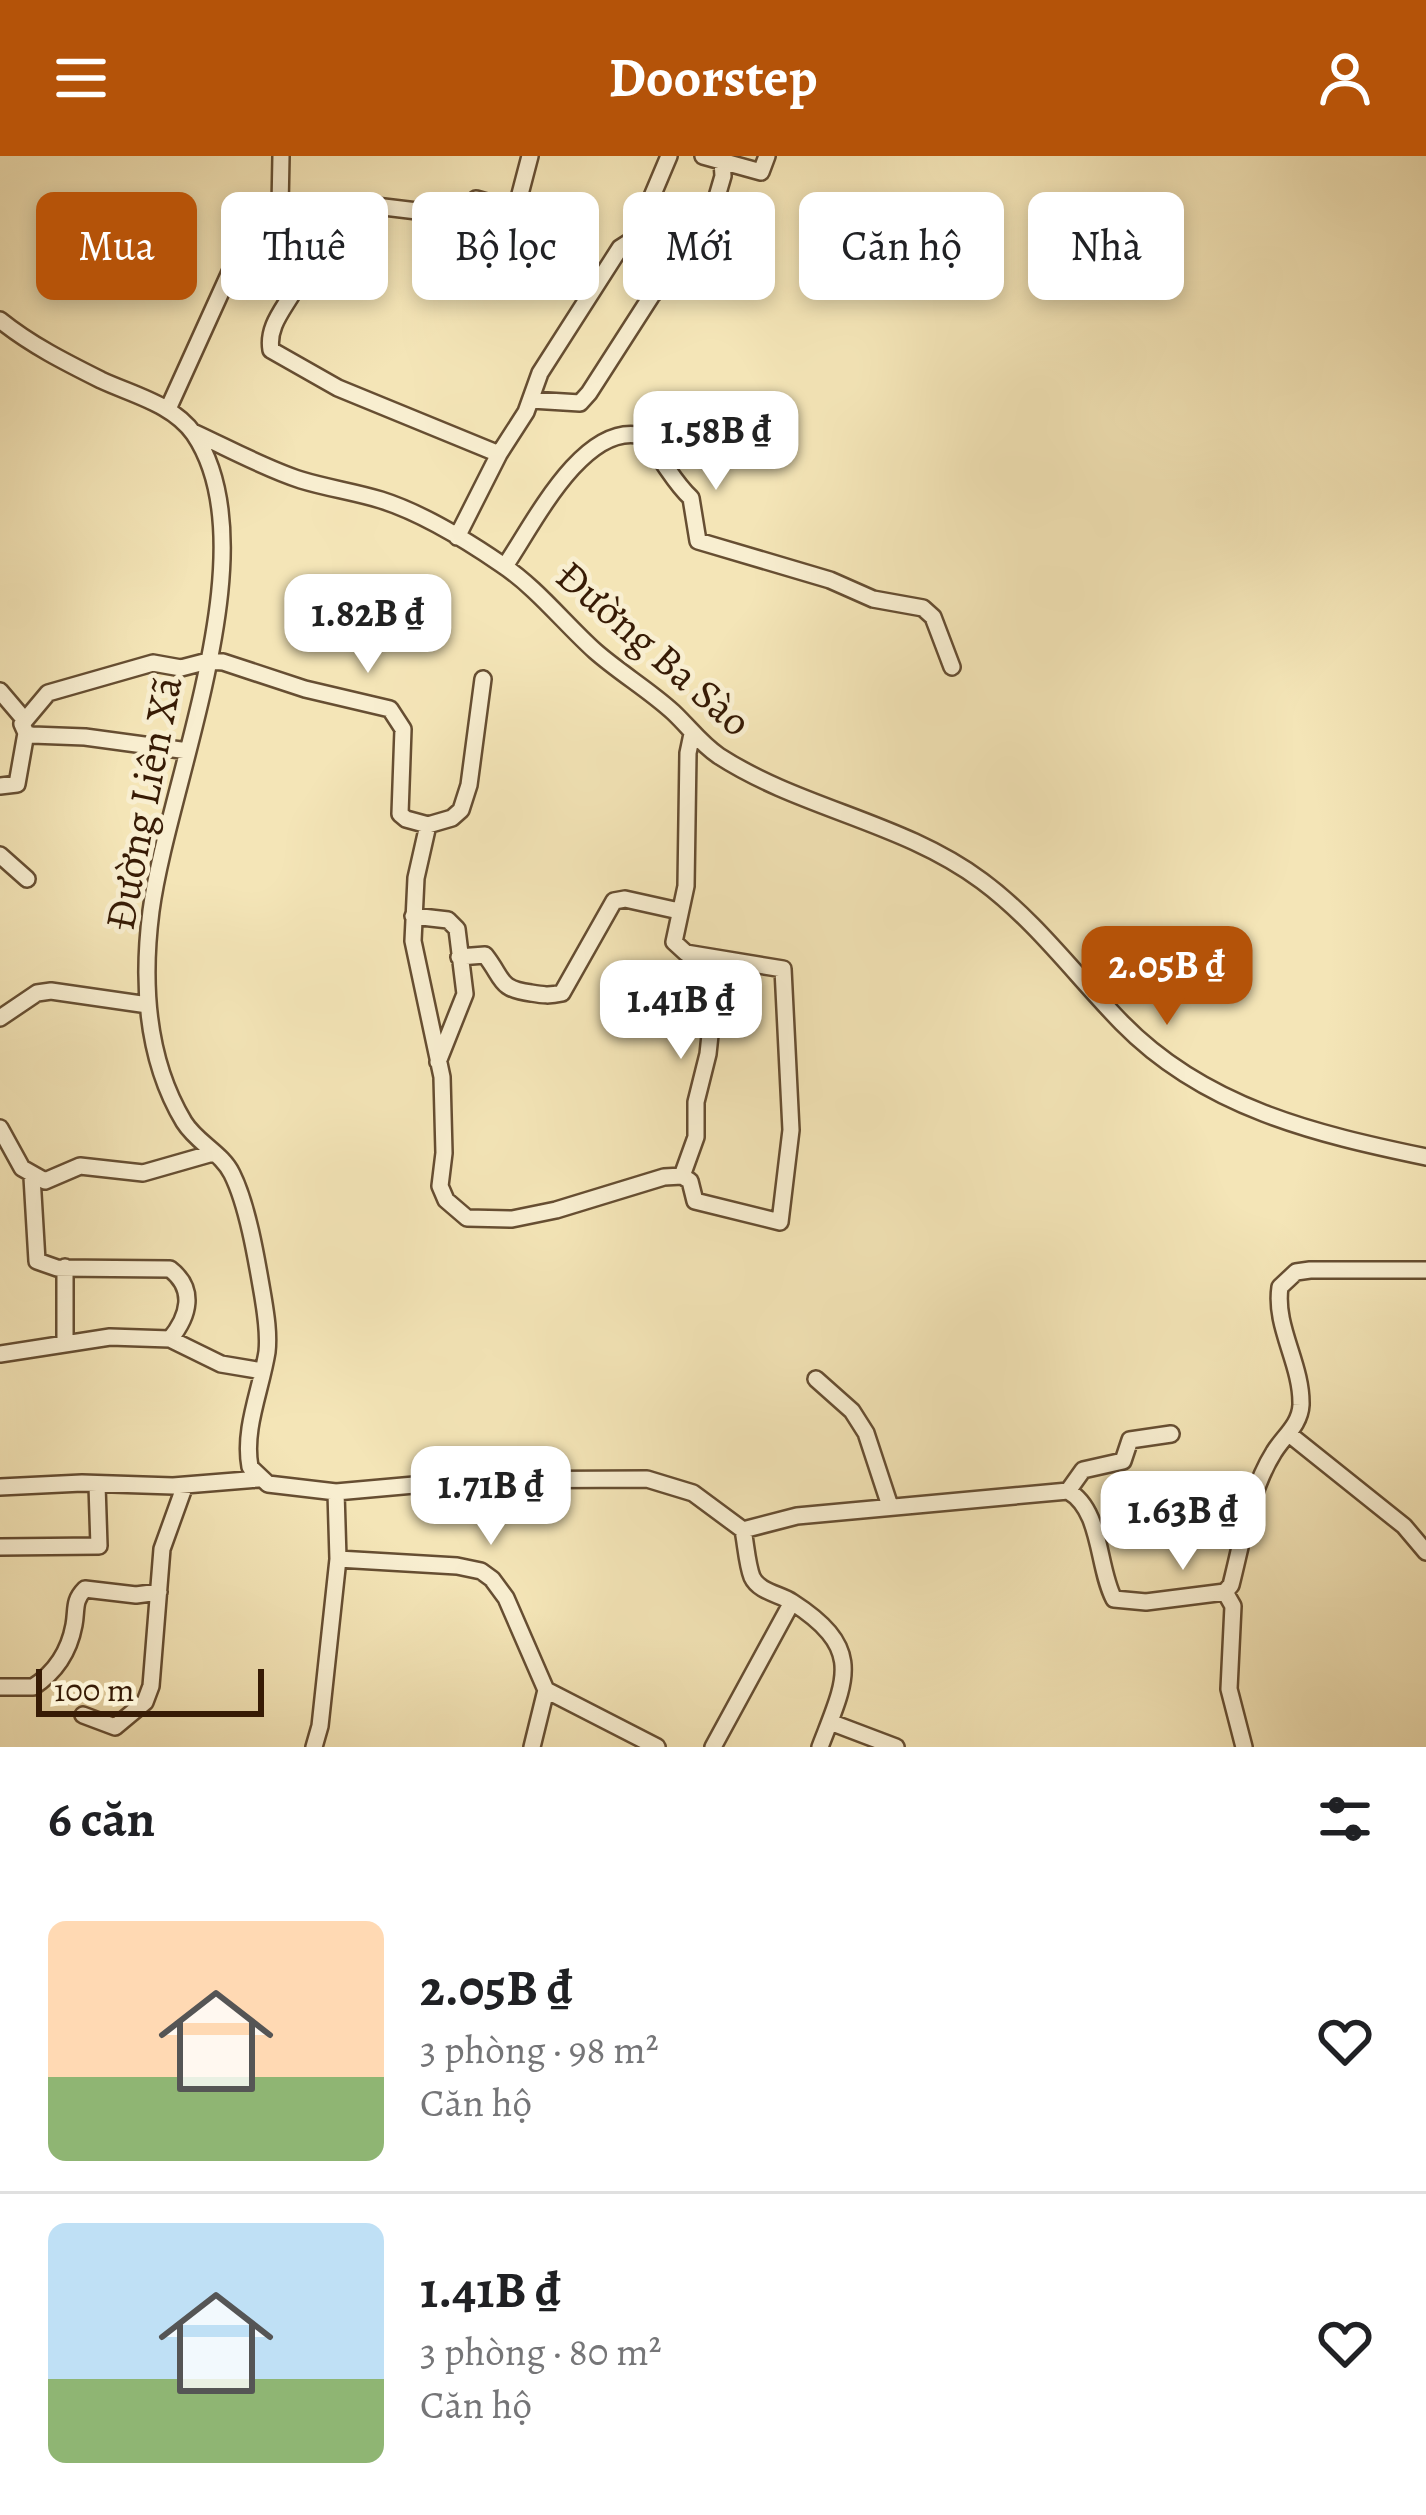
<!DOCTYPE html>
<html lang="vi">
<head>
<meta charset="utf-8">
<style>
  :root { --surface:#fff; --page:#f6f6f6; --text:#202124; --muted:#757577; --line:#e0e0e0; --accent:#b45309 }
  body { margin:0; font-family:Alegreya,serif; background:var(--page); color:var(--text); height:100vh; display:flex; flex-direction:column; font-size:45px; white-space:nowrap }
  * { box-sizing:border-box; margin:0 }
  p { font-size:39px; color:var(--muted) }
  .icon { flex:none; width:66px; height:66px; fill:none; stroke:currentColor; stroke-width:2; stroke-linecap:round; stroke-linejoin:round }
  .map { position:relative; height:1591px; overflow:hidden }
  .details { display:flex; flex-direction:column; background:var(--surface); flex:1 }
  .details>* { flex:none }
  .banner { position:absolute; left:36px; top:36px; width:1356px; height:108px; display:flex; gap:24px }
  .scale { position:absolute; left:36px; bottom:30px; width:228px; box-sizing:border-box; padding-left:12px; border:6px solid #371b05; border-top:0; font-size:33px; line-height:42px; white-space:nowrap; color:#371b05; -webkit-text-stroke:9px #f8eed0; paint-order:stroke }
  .price { position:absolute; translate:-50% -102px; padding:0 27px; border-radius:24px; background:#fff; color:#222; font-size:39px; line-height:78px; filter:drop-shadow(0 3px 6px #0008) }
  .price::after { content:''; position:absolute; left:50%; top:72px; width:36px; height:27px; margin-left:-18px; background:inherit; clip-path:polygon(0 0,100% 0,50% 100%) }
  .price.current { background:var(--accent); color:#fff }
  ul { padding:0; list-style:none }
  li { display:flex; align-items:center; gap:36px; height:300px; padding:0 48px }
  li+li { border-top:3px solid var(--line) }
  li span { display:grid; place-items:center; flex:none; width:336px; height:240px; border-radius:18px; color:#555 }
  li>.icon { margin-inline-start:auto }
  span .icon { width:144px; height:144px; fill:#fffc; stroke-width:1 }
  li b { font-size:51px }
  h2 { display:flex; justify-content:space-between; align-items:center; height:144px; padding:0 48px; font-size:51px }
  .chip { padding:0 42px; border-radius:18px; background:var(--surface); box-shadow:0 6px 18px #0003; font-size:42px; line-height:108px }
  .chip.current { background:var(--accent); color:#fff }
  header { display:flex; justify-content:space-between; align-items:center; height:156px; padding:0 48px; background:var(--accent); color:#fff; font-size:54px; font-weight:600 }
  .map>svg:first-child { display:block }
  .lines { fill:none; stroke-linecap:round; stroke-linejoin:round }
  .minor-casing { stroke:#664e32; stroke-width:20 }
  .minor { stroke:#f8eed0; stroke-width:15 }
  .labels { text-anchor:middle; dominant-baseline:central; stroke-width:10; stroke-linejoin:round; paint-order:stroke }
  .street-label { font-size:42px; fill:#371b05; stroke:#f8eed0 }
</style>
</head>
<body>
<header><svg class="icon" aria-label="menu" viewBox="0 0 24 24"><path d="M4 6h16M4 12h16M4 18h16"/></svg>Doorstep<svg class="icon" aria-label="person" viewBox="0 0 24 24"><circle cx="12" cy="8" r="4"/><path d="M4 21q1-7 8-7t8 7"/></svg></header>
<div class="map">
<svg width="1426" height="1591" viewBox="0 0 1426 1591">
  <rect width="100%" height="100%" fill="#f4e5b7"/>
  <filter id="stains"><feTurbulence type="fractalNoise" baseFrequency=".00167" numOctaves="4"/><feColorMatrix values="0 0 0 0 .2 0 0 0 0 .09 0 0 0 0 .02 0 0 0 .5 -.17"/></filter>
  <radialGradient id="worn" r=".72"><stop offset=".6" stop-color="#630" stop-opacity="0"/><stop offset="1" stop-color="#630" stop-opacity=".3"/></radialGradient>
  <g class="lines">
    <!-- minor casing -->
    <g class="minor-casing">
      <path id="minor" d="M703 0 761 16 767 0
        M280 51 359 48 442 58 460 56 476 43 508 52 519 42 530 0
        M264 88 302 104C305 138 265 159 271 194L338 232 499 298
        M0 164C31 189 65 206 101 224 133 239 173 248 194 278 271 392 168 627 151 755 142 826 146 903 184 966 197 987 222 997 232 1018 248 1050 257 1106 263 1141 266 1159 269 1178 267 1196 261 1234 243 1273 250 1311L268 1328 336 1336 338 1403 320 1570 314 1591
        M531 244 580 247 589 237 652 139 682 108 716 44 723 20 722 5
        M168 253 231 114 264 88 275 71 280 51 281 0
        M193 276C228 292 264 312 301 324 327 332 355 336 381 344 422 357 466 384 501 408 536 431 564 467 595 495 620 517 649 534 673 556 689 571 701 588 719 600 801 653 903 666 982 725 1036 765 1076 820 1122 867 1205 952 1316 978 1426 1001
        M457 381 499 298 526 256 540 217 620 92 634 83 669 0
        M505 410C533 369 581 270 638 279 661 296 670 323 691 342L698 385 830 424 873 443 923 452 933 461 952 511
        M0 535 23 562
        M188 595 85 581 32 579 26 577 22 568 48 537 153 507 181 512 208 505 223 506 305 533 390 553 403 573 400 658 406 663 428 669 452 662 461 654 469 629 483 523
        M0 630 17 628 26 577
        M428 669 416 722 413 785 442 921 444 997 440 1030 446 1044 467 1062 512 1063 556 1054 664 1021 682 1020 690 1025 695 1045 780 1066 791 974 783 813 686 797 674 786 686 730 688 597 692 578
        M0 699 27 723
        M413 760 448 764 457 773 465 838 438 906
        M459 801 485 799C504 823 498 833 531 837 543 839 549 840 562 837L614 745 625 743 679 755
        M0 862 37 837 51 835 148 849
        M0 972 22 1012 45 1025 80 1010 143 1017 213 997
        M682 1020 696 981V946L708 898 718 803
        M32 1021 37 1105 57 1112 170 1113C196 1133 189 1160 170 1183
        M65 1188V1111
        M0 1198 110 1181 170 1183 221 1208 263 1215
        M816 1223 852 1255 866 1277 890 1350
        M1289 1278 1404 1370 1426 1396
        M0 1331 82 1327 173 1330 258 1323
        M1068 1335 1083 1314 1123 1305 1130 1284 1171 1278
        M336 1336 470 1324 647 1323 693 1337 743 1374C746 1389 747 1408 752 1421 759 1436 780 1438 792 1446 865 1493 846 1523 820 1591
        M743 1374 797 1360 1068 1335C1102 1354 1097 1411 1114 1443L1146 1446 1225 1436 1231 1429C1242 1386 1250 1334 1274 1296 1283 1281 1300 1269 1301 1249 1302 1208 1274 1171 1280 1131L1296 1116 1310 1114H1426
        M0 1391 99 1390 97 1329
        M338 1403 457 1410 481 1415 492 1423 506 1442 546 1534 532 1591
        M1225 1436 1233 1450 1229 1533 1244 1591
        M0 1531H33C56 1516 69 1496 74 1469 77 1453 73 1445 85 1433L136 1439 159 1436
        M546 1534 657 1591
        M83 1559 115 1571 145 1546 151 1530 162 1393 185 1329
        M830 1566 896 1591
        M713 1591 792 1446"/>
    </g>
    <!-- minor -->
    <use href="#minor" class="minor"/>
  </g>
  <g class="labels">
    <!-- street labels -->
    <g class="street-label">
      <text transform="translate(654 492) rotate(41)">Đường Ba Sào</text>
      <text transform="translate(143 647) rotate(-79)">Đường Liên Xã</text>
    </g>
  </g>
  <rect width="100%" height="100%" filter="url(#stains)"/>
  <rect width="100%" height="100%" fill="url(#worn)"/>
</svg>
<div class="scale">100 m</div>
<b class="price" style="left:716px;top:337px">1.58B ₫</b>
<b class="price" style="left:368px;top:520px">1.82B ₫</b>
<b class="price current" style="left:1167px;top:872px">2.05B ₫</b>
<b class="price" style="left:681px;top:906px">1.41B ₫</b>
<b class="price" style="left:491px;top:1392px">1.71B ₫</b>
<b class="price" style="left:1183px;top:1417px">1.63B ₫</b>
<div class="banner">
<a class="chip current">Mua</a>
<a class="chip">Thuê</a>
<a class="chip">Bộ lọc</a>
<a class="chip">Mới</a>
<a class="chip">Căn hộ</a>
<a class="chip">Nhà</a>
</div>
</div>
<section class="details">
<h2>6 căn<svg class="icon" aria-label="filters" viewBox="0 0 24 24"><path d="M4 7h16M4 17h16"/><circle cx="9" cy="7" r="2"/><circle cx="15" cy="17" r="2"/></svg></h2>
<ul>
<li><span style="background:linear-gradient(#ffd9b3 65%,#8fb573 0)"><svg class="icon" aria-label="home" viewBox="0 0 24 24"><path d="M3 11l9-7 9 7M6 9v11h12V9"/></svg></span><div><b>2.05B ₫</b><p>3 phòng · 98 m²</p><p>Căn hộ</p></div><svg class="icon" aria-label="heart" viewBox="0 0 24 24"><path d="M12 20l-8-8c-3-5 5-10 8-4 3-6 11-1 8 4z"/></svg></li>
<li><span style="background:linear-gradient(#bfe0f5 65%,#8fb573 0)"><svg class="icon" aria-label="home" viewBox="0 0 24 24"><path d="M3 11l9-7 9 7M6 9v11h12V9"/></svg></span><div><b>1.41B ₫</b><p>3 phòng · 80 m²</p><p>Căn hộ</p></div><svg class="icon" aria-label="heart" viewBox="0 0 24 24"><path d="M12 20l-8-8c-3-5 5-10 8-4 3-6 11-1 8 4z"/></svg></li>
</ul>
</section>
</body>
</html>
